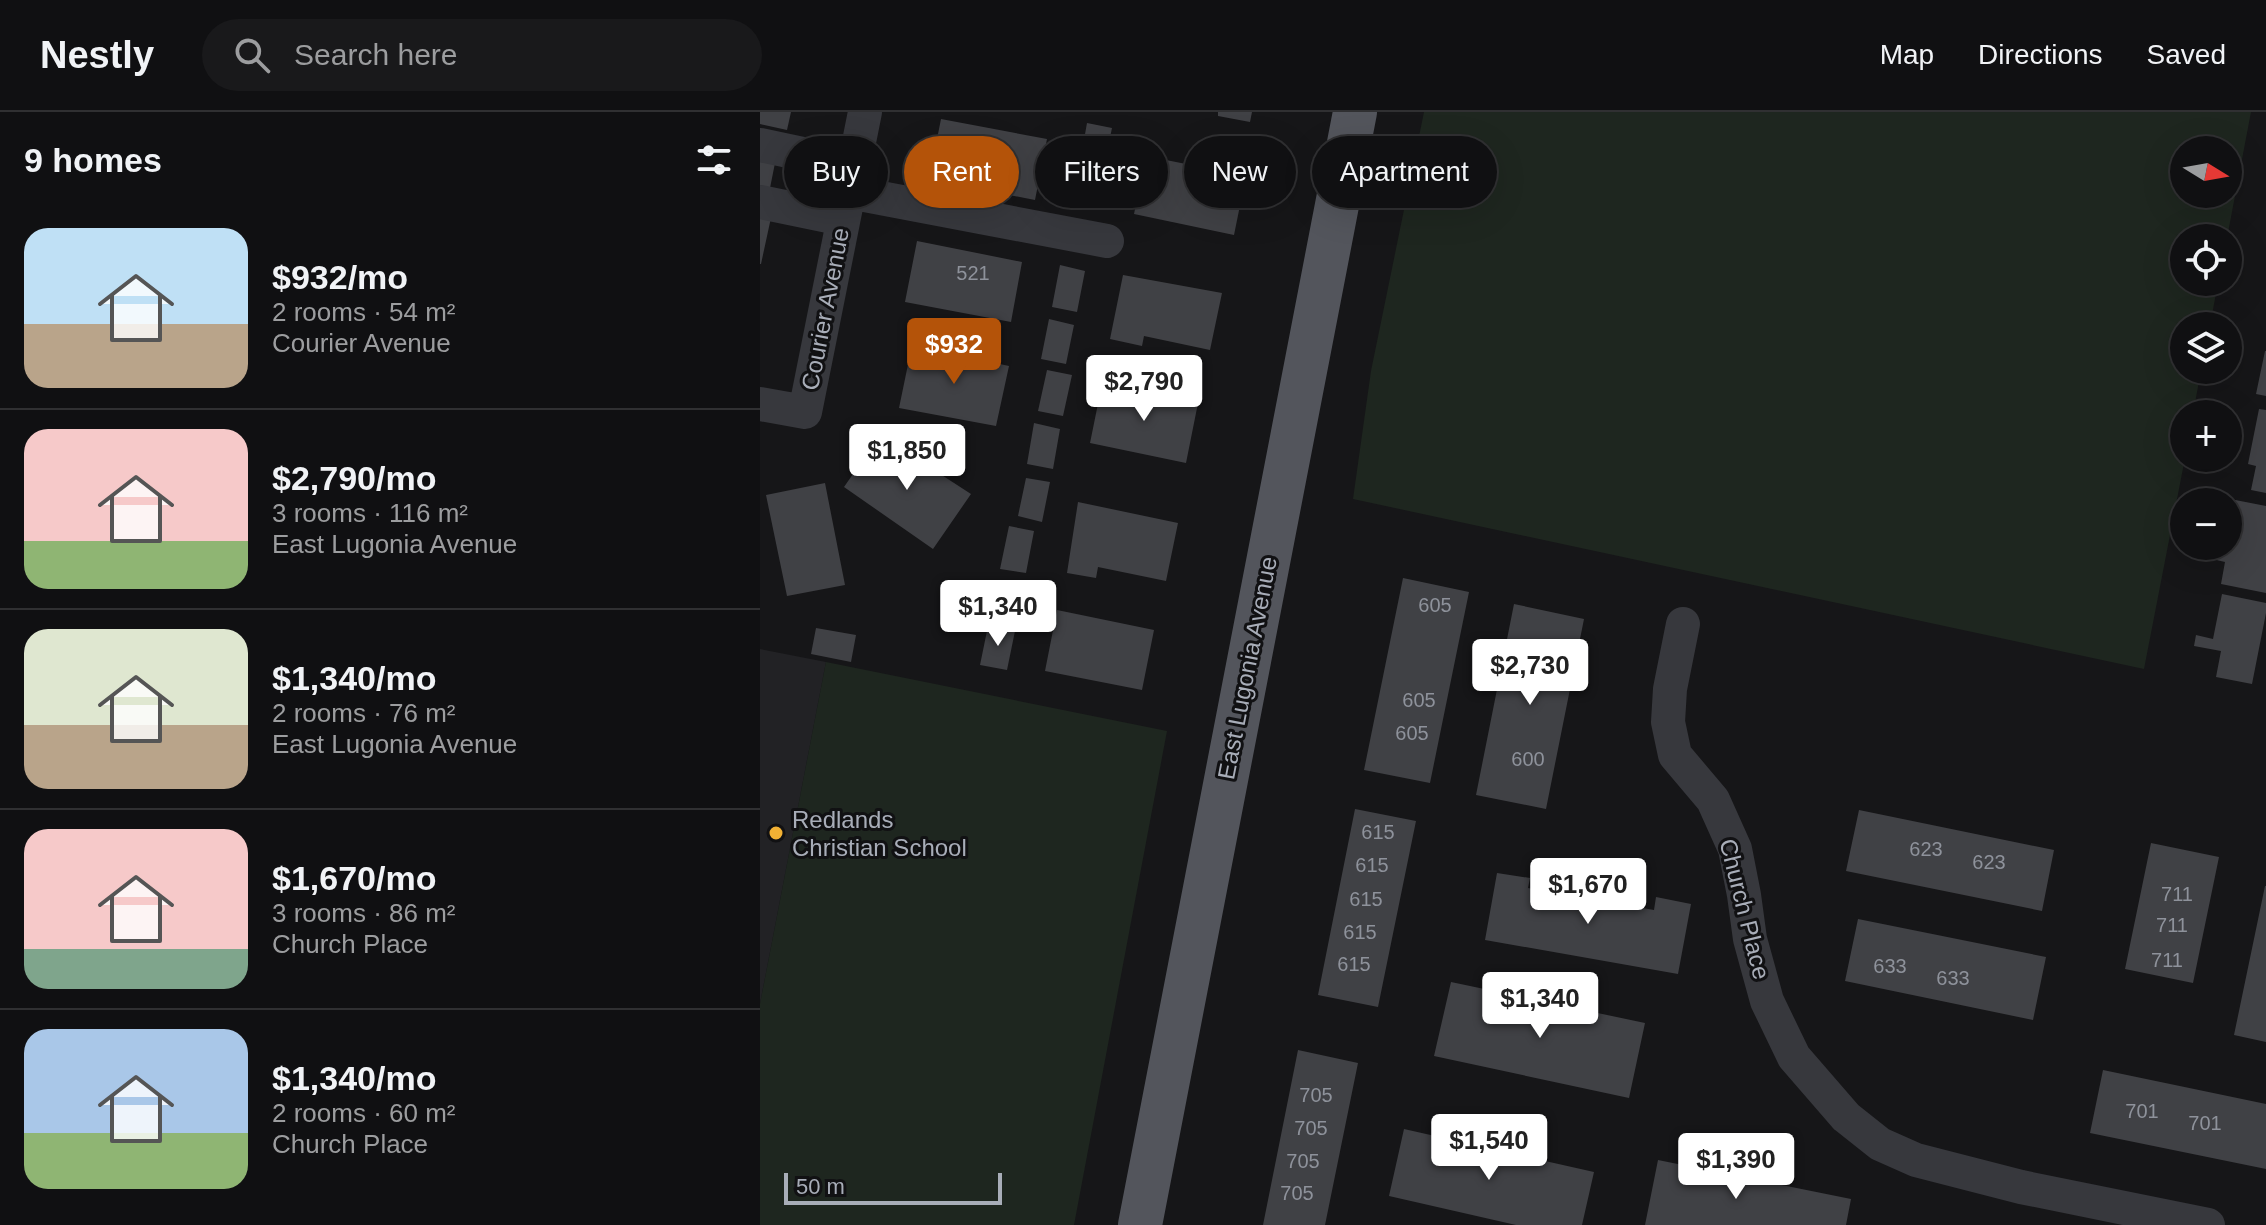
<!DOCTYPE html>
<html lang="en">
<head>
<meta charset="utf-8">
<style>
  :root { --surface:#101012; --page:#19191b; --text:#f1f3f6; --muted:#9c9d9f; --line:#303032; --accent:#b45309 }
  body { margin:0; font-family:Arial,sans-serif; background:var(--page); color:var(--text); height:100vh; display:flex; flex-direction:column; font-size:30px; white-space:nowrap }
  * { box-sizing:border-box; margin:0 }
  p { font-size:26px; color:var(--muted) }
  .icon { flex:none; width:44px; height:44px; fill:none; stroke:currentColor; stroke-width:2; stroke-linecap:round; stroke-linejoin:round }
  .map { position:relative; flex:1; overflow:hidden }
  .details { display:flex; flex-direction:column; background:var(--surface); width:760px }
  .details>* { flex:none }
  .hud { position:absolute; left:24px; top:24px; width:760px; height:72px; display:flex; gap:16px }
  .needle { width:52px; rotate:101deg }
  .tools { position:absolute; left:1410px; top:24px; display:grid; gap:16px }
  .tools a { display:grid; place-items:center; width:72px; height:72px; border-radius:50%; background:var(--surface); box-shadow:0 8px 32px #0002,0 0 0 2px var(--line); font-size:40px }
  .scale { position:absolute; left:24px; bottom:20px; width:218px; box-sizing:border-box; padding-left:8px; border:4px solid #a8adb8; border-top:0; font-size:22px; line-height:28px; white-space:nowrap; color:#a8adb8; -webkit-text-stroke:6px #111113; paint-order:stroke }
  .price { position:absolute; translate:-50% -68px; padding:0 18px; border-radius:8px; background:#fff; color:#222; font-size:26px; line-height:52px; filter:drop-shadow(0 2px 4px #0008) }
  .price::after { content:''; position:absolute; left:50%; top:48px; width:24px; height:18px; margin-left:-12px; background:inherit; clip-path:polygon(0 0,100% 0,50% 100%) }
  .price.selected { background:var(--accent); color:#fff }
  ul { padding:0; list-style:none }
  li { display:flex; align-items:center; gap:24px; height:200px; padding:0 24px }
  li+li { border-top:2px solid var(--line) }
  li span { display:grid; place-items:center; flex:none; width:224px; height:160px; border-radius:24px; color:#555 }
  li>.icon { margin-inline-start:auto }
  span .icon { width:96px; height:96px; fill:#fffc; stroke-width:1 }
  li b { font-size:34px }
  h2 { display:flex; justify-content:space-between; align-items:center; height:96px; padding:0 24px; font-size:34px }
  .tag { padding:0 28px; border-radius:36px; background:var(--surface); box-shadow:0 8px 32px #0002,0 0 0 2px var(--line); font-size:28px; line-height:72px }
  .tag.selected { background:var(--accent); color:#fff }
  header { display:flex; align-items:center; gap:48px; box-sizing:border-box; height:112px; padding:0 40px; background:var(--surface); border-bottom:2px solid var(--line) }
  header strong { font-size:38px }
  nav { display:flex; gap:44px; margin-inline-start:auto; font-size:28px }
  .search { width:560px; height:72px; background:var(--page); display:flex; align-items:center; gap:20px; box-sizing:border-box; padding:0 28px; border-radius:44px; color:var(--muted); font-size:30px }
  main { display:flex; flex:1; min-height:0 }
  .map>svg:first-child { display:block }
  .built { fill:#222225 }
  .green { fill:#1e261f; fill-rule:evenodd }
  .building { fill:#404145 }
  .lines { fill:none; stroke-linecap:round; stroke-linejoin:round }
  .minor { stroke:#37383d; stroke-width:34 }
  .major { stroke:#53555c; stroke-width:44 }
  .poi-dot { fill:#f2b134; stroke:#111113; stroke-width:3 }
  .labels { text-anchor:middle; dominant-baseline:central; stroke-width:6; stroke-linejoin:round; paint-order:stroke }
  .number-label { font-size:20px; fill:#8e929b }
  .street-label { font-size:24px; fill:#a8adb8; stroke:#111113 }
  .poi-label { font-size:24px; fill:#a8adb8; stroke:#111113; text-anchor:start }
</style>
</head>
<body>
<header>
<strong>Nestly</strong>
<div class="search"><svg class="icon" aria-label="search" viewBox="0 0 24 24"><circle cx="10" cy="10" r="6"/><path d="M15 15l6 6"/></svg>Search here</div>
<nav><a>Map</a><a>Directions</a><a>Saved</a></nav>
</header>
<main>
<section class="details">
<h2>9 homes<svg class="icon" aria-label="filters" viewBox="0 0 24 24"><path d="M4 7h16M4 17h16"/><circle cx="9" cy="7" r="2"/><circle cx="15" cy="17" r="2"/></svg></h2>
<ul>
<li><span style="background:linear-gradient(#bfe0f5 60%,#b9a48a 0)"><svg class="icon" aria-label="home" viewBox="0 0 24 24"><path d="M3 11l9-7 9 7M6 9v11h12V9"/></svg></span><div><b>$932/mo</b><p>2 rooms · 54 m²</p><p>Courier Avenue</p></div></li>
<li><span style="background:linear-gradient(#f6c9c9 70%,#8fb573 0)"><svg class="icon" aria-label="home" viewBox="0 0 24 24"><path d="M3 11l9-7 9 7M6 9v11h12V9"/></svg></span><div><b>$2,790/mo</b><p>3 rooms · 116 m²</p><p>East Lugonia Avenue</p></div></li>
<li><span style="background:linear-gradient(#dfe7d0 60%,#b9a48a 0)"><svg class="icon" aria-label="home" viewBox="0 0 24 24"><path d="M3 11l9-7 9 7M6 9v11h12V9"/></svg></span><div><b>$1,340/mo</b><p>2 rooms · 76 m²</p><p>East Lugonia Avenue</p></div></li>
<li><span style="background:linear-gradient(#f6c9c9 75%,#7fa58c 0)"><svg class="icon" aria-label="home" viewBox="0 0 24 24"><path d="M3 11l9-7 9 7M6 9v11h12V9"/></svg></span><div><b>$1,670/mo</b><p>3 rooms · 86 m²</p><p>Church Place</p></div></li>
<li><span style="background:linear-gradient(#a9c7e8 65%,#8fb573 0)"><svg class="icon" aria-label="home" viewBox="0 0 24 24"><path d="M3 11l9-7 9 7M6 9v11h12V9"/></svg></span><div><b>$1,340/mo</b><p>2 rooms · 60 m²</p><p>Church Place</p></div></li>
</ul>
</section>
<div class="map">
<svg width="1506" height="1113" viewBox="0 0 1506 1113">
  <rect width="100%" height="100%" fill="#161618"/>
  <!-- built -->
  <path class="built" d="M0 537 66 550 0 892Z"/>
  <!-- green -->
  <path class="green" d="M664 0H1491L1467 126H1424V170H1458L1450 214H1424V258H1441L1433 302H1424L1425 346 1384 557 593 387 611 259ZM1424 38H1468V82H1424Z
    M66 550 407 619 314 1113H0V892Z"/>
  <!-- building -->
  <path class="building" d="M0 0H31L27 18 0 12Z
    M458 0H492L490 10 458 4Z
    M181 7 287 27 275 88 169 67Z
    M327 11 352 16 344 54 320 50Z
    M386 44 486 64 474 123 374 102Z
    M0 48 15 51 10 76 0 73Z
    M0 99 12 101 1 152H0Z
    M157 129 262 150 251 210 145 190Z
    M300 153 325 159 317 200 292 195Z
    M363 163 462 181 450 238 384 224 382 234 350 227Z
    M289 207 314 213 306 252 281 247Z
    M152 233 249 254 236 314 139 296Z
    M1505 239H1506V284L1496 282Z
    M287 258 312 263 303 304 278 299Z
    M342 272 438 291 426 351 330 331Z
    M1499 297 1506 298V381L1491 378 1496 354 1488 352Z
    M274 311 300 317 293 357 267 352Z
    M120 323 211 382 173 437 84 375Z
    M266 366 290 370 282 410 258 404Z
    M65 371 85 473 27 484 6 383Z
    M1460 385 1506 394V481L1461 472 1465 450 1448 446 1451 434H1468V390H1459Z
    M318 390 418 411 406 469 338 455 336 466 307 461Z
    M249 414 274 419 266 461 240 457Z
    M643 466 709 480 670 671 604 658Z
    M1462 482 1506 491V501L1492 572 1456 565 1461 539 1434 534 1436 523 1453 527Z
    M754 492 824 507 786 697 716 683Z
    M297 498 394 518 382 578 285 559Z
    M228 514 255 519 247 558 220 553Z
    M56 516 96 523 91 550 51 542Z
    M595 697 656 709 618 895 558 883Z
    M1099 698 1294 738 1282 799 1086 759Z
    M1391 731 1459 745 1433 871 1365 857Z
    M737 761 770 766 768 776 894 798 896 785 931 792 918 862 725 828Z
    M1505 774H1506V930L1474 923Z
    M1098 807 1286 845 1273 908 1085 869Z
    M691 870 885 911 869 986 674 944Z
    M538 938 598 951 565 1113H503Z
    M1343 958 1506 992V1057L1330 1021Z
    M644 1017 834 1060 822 1113H756L629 1084Z
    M898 1048 1091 1087 1086 1113H885Z"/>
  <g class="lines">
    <!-- minor -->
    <path class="minor" d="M0 33 94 53
      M89 80 347 129
      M0 90 83 107
      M0 292 45 300 105 0
      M923 512 910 577 908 610 915 643 953 688 975 737 984 783 990 827 1007 889 1034 945 1086 1005 1120 1032 1156 1048 1261 1075 1448 1113"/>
    <!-- major -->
    <path class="major" d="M380 1113 595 0"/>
  </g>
  <!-- markers -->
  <circle class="poi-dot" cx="16" cy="721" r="8"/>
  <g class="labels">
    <!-- number labels -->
    <g class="number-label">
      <text x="213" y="161">521</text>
      <text x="675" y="493">605</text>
      <text x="659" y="588">605</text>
      <text x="652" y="621">605</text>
      <text x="768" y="647">600</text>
      <text x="618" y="720">615</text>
      <text x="1166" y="737">623</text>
      <text x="1229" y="750">623</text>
      <text x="612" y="753">615</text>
      <text x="1417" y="782">711</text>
      <text x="606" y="787">615</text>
      <text x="1412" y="813">711</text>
      <text x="600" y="820">615</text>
      <text x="1407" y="848">711</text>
      <text x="594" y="852">615</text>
      <text x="1130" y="854">633</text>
      <text x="1193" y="866">633</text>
      <text x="556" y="983">705</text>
      <text x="1382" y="999">701</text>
      <text x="1445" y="1011">701</text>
      <text x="551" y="1016">705</text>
      <text x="543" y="1049">705</text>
      <text x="537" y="1081">705</text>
    </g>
    <!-- street labels -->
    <g class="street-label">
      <text transform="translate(65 197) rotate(-79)">Courier Avenue</text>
      <text transform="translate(487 556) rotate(-79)">East Lugonia Avenue</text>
      <text transform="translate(985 797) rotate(76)">Church Place</text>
    </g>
    <!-- poi labels -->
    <g class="poi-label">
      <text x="32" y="707">Redlands<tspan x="32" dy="28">Christian School</tspan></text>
    </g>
  </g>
</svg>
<div class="tools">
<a><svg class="needle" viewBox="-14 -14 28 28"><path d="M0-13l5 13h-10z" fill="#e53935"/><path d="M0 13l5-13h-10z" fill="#9c9d9f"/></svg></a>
<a><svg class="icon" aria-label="locate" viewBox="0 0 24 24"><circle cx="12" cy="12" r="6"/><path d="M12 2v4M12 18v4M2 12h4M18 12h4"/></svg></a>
<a><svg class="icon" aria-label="layers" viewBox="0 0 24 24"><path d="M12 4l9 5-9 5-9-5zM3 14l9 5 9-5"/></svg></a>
<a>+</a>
<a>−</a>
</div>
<div class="scale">50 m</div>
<b class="price selected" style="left:194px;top:274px">$932</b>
<b class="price" style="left:384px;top:311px">$2,790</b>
<b class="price" style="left:147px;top:380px">$1,850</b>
<b class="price" style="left:238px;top:536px">$1,340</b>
<b class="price" style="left:770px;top:595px">$2,730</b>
<b class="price" style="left:828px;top:814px">$1,670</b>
<b class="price" style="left:780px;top:928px">$1,340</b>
<b class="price" style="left:729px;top:1070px">$1,540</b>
<b class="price" style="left:976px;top:1089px">$1,390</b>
<div class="hud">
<a class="tag">Buy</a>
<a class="tag selected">Rent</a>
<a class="tag">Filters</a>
<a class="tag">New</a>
<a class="tag">Apartment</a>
</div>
</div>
</main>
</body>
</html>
